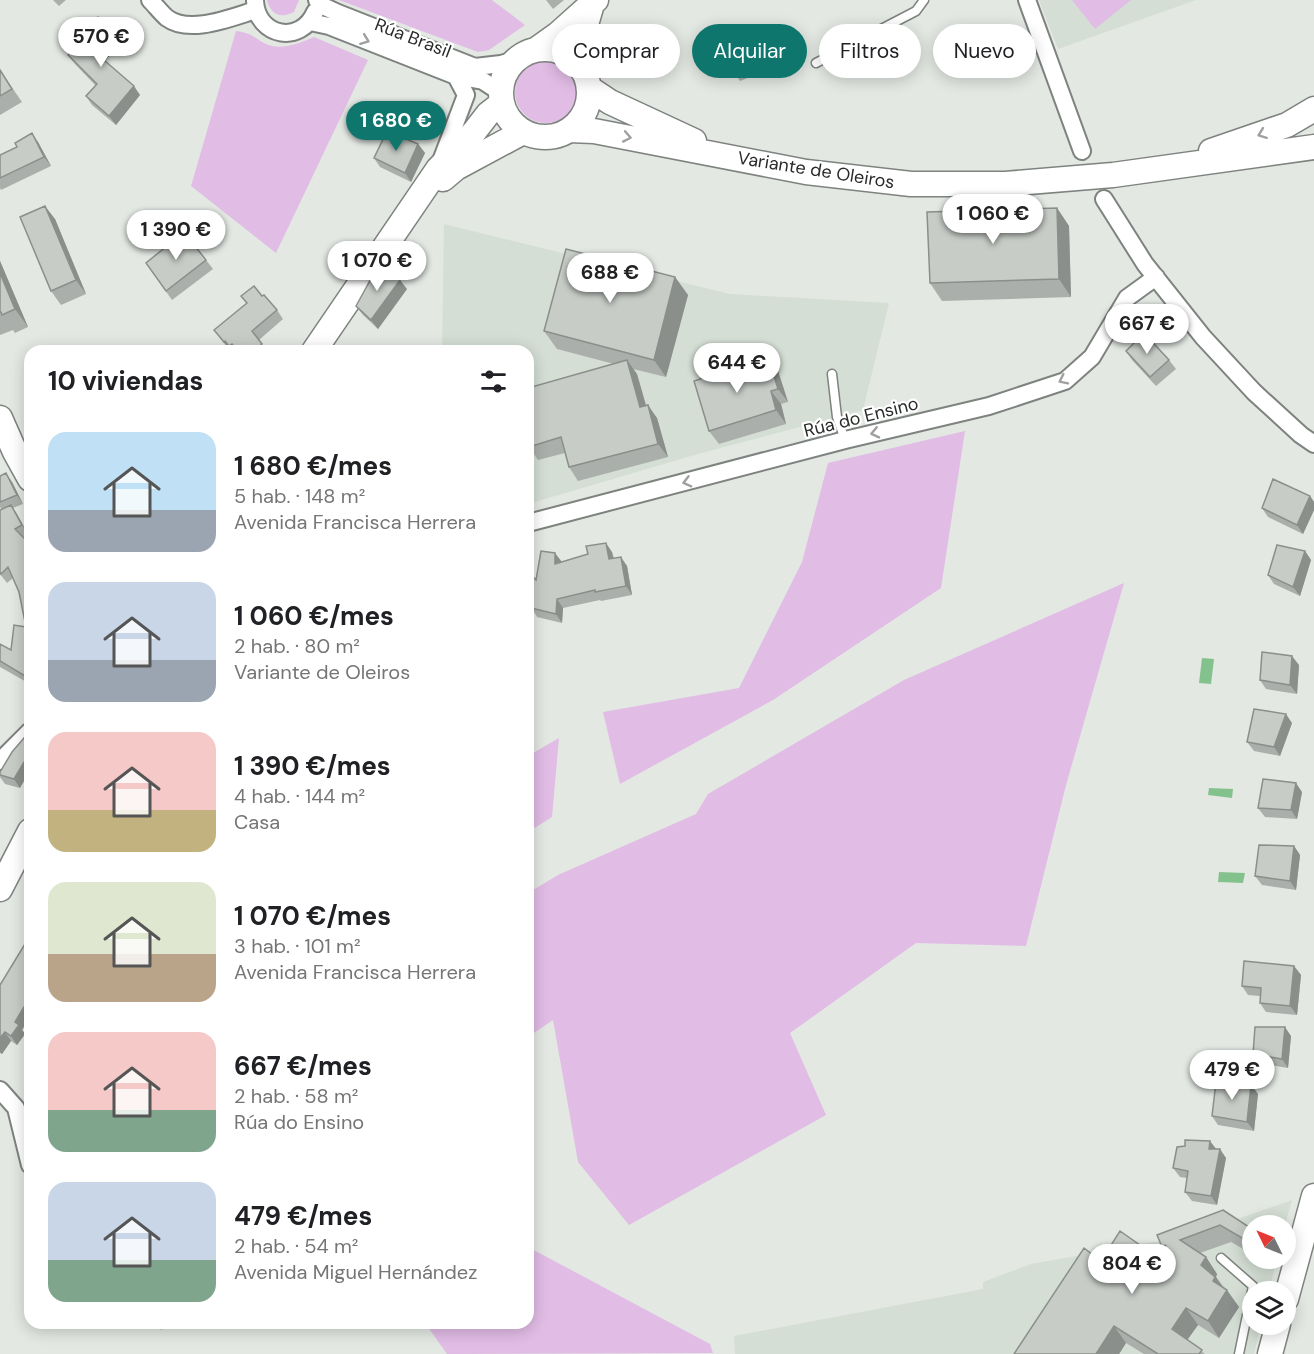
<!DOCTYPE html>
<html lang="es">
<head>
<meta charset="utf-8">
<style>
  :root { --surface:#fff; --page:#f6f6f6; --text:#202124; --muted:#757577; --accent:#0f766e }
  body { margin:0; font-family:"DM Sans",sans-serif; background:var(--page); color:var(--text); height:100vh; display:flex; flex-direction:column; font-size:22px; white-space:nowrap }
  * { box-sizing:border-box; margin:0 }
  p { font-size:20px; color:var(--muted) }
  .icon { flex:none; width:33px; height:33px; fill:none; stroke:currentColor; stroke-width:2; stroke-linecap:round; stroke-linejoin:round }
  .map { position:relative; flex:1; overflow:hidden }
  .details { position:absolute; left:24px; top:345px; width:510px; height:984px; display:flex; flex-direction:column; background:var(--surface); border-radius:18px; box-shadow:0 3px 15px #0003 }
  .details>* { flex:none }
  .banner { position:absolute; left:552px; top:24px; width:570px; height:54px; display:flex; gap:12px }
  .needle { width:39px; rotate:313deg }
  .tools { position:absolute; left:1242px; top:1215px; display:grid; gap:12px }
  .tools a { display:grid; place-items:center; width:54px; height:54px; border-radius:50%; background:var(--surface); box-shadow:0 3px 15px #0003; font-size:30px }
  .price { position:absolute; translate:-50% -51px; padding:0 14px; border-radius:21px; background:#fff; color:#222; font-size:20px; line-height:39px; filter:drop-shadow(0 2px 3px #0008) }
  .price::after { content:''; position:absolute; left:50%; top:36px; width:18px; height:14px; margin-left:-9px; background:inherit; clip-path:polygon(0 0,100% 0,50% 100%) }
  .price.selected { background:var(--accent); color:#fff }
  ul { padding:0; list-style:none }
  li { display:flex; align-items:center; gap:18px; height:150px; padding:0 24px }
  li span { display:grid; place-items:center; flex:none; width:168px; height:120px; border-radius:18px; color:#555 }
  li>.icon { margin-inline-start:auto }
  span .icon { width:72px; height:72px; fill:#fffc; stroke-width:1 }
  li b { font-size:26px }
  h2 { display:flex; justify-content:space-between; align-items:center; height:72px; padding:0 24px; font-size:26px }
  .pill { padding:0 21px; border-radius:27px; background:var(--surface); box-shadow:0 3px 15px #0003; font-size:21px; line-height:54px }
  .pill.selected { background:var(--accent); color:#fff }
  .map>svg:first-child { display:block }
  .built { fill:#d4ded4 }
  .green { fill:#e1bce5 }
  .water { fill:#84c28d }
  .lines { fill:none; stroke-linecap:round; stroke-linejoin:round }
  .lane-casing { stroke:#7e837f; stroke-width:11 }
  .street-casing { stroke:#7e837f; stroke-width:20 }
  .secondary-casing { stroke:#7e837f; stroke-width:27 }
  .lane { stroke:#fff; stroke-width:8 }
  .street { stroke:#fff; stroke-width:16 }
  .secondary { stroke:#fff; stroke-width:24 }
  .wall { fill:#abafab }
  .shaded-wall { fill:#8b8f8b }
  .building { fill:#c7ccc7; stroke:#8b8f8b; stroke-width:1.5 }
  .oneway { stroke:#9fa09f }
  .labels { text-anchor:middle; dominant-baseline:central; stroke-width:4.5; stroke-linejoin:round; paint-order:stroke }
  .street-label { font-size:18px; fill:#292b29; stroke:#fff }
</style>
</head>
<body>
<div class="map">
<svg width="1314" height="1354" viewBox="0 0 1314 1354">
  <rect width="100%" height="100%" fill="#e3e8e3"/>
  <!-- built -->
  <path class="built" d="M1039 0H1196L1058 49Z
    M444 224 730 294 889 303 863 410 698 454 528 504V351H442Z
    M1292 1200 1285 1225 1252 1226V1258L1277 1259 1269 1291 1252 1292V1324L1261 1325 1254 1354H735L734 1336 983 1289V1282L1031 1264 1189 1236Z"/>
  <!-- green -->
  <path class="green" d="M267 0H299L294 12C281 19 270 14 267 0Z
    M339 0H492L525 25 489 50 478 52Z
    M1072 0H1131L1095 29Z
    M236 31C250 33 251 35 262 42 279 52 298 44 314 37L368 60 276 253 191 186Z
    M515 92a31 31 0 1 1 62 0a31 31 0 1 1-62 0Z
    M965 431 941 588 773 700 620 784 603 712 739 688 802 562 828 463Z
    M1124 583 1066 785 1026 946 916 943 790 1033 826 1115 629 1225 578 1162 553 1020 528 1037V893L558 875 696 814 708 794 904 680Z
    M559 738 552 817 528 832V756Z
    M528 1247 710 1344 713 1353 447 1354 425 1323H528Z"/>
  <!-- water -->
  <path class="water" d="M1202 658 1214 659 1211 684 1199 683Z
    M1209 788 1233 789 1232 798 1208 795Z
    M1219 872 1245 873 1243 883 1218 882Z"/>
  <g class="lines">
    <!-- lane casing -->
    <g class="lane-casing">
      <path id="lane" d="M816 63 916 11 924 0
        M832 374 837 417 845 440
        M1221 1258 1253 1286 1239 1354"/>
    </g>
    <!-- street casing -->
    <g class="street-casing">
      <path id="street" d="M150 0C156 6 161 13 167 18 190 35 232 17 256 10
        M317 0 325 7 338 13 475 67 501 64 515 60
        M1027 0 1082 151
        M255 1C257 37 301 45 315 12
        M310 22 329 26 456 76 483 81 500 92
        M441 161 466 95 456 76
        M1104 199 1145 264 1203 337 1254 392 1301 435 1314 444
        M528 523 845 440 989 406 1065 381 1092 357 1127 298 1156 277
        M0 761 30 731
        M0 1090 16 1108 30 1165"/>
    </g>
    <!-- secondary casing -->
    <g class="secondary-casing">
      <path id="secondary" d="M501 93a44 44 0 1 1 88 0a44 44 0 1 1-88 0Z
        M537 49 558 34 596 0
        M580 65 583 35 592 4
        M589 88 610 102 694 141
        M569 130 594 131 806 172 911 184H1005L1113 175 1314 147
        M1211 151 1287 125 1314 109
        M443 179 456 168 523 132
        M314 351 438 169 474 132 488 114 501 104
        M0 418 15 452 30 479
        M0 889 30 831
        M1286 1299 1314 1196
        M1270 1354 1278 1324"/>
    </g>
    <!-- lane -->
    <use href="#lane" class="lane"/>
    <!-- street -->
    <use href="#street" class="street"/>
    <!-- secondary -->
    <use href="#secondary" class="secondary"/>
  </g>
  <!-- wall -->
  <path class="wall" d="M53 0H66L59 6Z
    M546 0H564L553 9Z
    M755 28 762 37 770 69 740 81 734 72Z
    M123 40 105 61 140 95 116 125 92 105 86 96 96 86 75 64 68 55Z
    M0 70 22 102 0 115Z
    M38 142 51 166 1 190 0 188V155L17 147Z
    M418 144 425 153 411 182 380 167 374 158Z
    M1057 208 1069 226 1071 297 942 301 930 283Z
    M55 219 86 294 61 305 51 291Z
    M206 260 213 269 172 300 146 263Z
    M0 261 28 327 15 333 13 330 0 335Z
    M675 277 688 295 666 377 633 369 637 374 646 405 657 418 668 457 578 481 569 467 565 453 538 460 529 447 614 364 557 349 544 331Z
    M407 289 378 329 363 315 356 306Z
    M241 296 277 310 283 319 259 340 267 351H232L231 350 230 351 214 330 247 303Z
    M1126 351 1169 360 1176 369 1156 386 1132 360Z
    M768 357 778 371 788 402 781 404 786 424 719 444 709 431Z
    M0 476 12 482 23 504 13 508 28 534 23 537 30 544V684L0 667V644L11 650 26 627 19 592 13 578 7 583 0 574V510H2L0 507Z
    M1310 496 1314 502V510L1303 534 1268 517 1262 508Z
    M1305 551 1311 560 1300 596 1274 584 1268 575Z
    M612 552 614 558 627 566 632 595 601 601 600 600 563 608 562 623 537 617 534 612H528V572L536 580 562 562 588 554Z
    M1299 665 1297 694 1266 689 1260 680Z
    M1292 723 1280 756 1254 751 1247 742Z
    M24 738 20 788 5 784 0 777V772Z
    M1302 792 1297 819 1265 817 1258 808Z
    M1294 846 1300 855 1296 890 1262 885 1255 876Z
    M30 940V1016L22 1030 25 1034 17 1045 11 1041 2 1054 0 1053V985Z
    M1294 966 1301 975 1297 1015 1266 1012 1260 1003V996L1248 995 1242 986Z
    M1291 1036 1288 1068 1259 1063 1253 1054Z
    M1251 1085 1258 1094 1254 1131 1218 1125 1212 1116Z
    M1216 1149 1226 1158 1217 1205 1192 1201 1185 1192 1187 1178 1180 1177 1173 1168Z
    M1223 1210 1252 1229V1254L1231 1242 1200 1253 1206 1257 1217 1274 1216 1277 1239 1307 1219 1338 1198 1325 1187 1340 1205 1354H1144L1126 1343 1119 1354 1101 1261 1157 1257 1163 1249 1162 1247Z
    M156 1323H170L161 1330Z"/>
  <!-- shaded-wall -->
  <path class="shaded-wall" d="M755 28 762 37 770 69 764 60Z
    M117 31 123 40 103 63 97 54Z
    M134 86 140 95 116 125 109 116Z
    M32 133 38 142 51 166 44 157Z
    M418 144 425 153 411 182 405 173Z
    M45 206 55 219 86 294 76 280Z
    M1057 208 1069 226 1071 297 1059 279Z
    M0 261 28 327 15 309 0 273Z
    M675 277 688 295 666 377 654 360Z
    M400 280 407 289 378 329 371 320Z
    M225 341 231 350 230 351 224 342Z
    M768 357 778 371 788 402 778 389Z
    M627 360 637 374 650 420 640 407Z
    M771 391 781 404 786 424 776 410Z
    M648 405 657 418 668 457 658 444Z
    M6 473 12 482 23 504 17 495Z
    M1310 496 1314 502V510L1303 534 1297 525Z
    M11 505 17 514 28 534 22 525Z
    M606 543 612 552 615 569 609 559Z
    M1305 551 1311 560 1300 596 1293 587Z
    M555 553 562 562 555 564Z
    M621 557 627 566 632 595 626 586Z
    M557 599 563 608 562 623 556 614Z
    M1292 656 1299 665 1297 694 1290 685Z
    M1286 714 1292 723 1280 756 1274 747Z
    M30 752V771L20 788 14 779Z
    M1296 783 1302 792 1297 819 1291 810Z
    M1294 846 1300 855 1296 890 1290 881Z
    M1294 966 1301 975 1297 1015 1290 1006Z
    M30 997V1016L22 1030 25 1034 17 1045 11 1036 15 1022Z
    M1285 1027 1291 1036 1288 1068 1282 1059Z
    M5 1032 11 1041 2 1054 0 1052V1038Z
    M1251 1085 1258 1094 1254 1131 1247 1122Z
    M1210 1141 1217 1150 1209 1149Z
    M1220 1149 1226 1158 1217 1205 1211 1196Z
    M1252 1236V1248L1249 1242Z
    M1206 1257 1217 1274 1216 1277 1226 1292 1227 1290 1239 1307 1219 1338 1208 1321 1201 1265Z
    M1186 1308 1198 1325 1183 1346 1172 1329Z
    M1114 1326 1126 1343 1119 1354H1096Z"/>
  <!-- building -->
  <path class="building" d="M98 17 117 31 97 54 134 86 109 116 86 96 97 84 68 55Z
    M755 28 764 60 734 72 725 39Z
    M0 70 12 89 0 96Z
    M387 131 418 144 405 173 374 158Z
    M32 133 44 157 0 178V155L17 147 15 143Z
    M45 206 76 280 51 291 20 217Z
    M1057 208 1059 279 930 283 927 212Z
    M184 232 206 260 166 291 146 263Z
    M566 249 675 277 654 360 544 331Z
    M378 266 400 280 371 320 356 306Z
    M0 273 15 309 2 315 1 312H0Z
    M254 286 262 296 264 295 277 310 252 331 262 344 254 351H238L232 344 229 346 225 341 224 342 214 330 247 303 241 296Z
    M1144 333 1169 360 1150 377 1126 351Z
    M768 357 778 389 771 391 776 410 709 431 694 381Z
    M627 360 640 407 648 405 658 444 569 467 561 437 529 447 528 388Z
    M6 473 17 495 0 502V476Z
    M1273 479 1310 496 1297 525 1262 508Z
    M11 505 22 525 15 529 30 544V679L0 661V644L11 650 14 625 26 627 19 592 8 567 1 574 0 572V510Z
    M606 543 609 559 621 557 626 586 595 592V590L557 599 556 614 531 608 532 603H528V572L536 580 541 551 555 553V564L588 554 586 546Z
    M1277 545 1305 551 1293 587 1268 575Z
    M1262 652 1292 656 1290 685 1260 680Z
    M1254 709 1286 714 1274 747 1247 742Z
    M24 738 30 742V752L14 779 0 775V772L12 752Z
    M1263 779 1296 783 1291 810 1258 808Z
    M1259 845 1294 846 1290 881 1255 876Z
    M28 939 30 940V997L15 1022 19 1025 11 1036 5 1032 0 1038V985Z
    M1244 961 1294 966 1290 1006 1260 1003 1261 988 1242 986Z
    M1255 1027H1285L1282 1059 1253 1054Z
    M1216 1082 1251 1085 1247 1122 1212 1116Z
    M1185 1140 1210 1141 1209 1149H1220L1211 1196 1185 1192 1188 1171 1173 1168 1177 1147 1185 1146Z
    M1223 1210 1252 1229V1236L1249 1242 1220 1225 1180 1240 1206 1257 1201 1265 1215 1277 1213 1281 1227 1290 1208 1321 1186 1308 1172 1329 1202 1350 1199 1354H1158L1114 1326 1096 1354H1014L1084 1248 1101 1261 1120 1231 1157 1257 1166 1245 1162 1247 1157 1235Z"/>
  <!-- one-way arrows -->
  <defs><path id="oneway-chevron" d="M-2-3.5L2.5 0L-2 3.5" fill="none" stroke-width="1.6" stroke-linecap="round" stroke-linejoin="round" transform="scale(1.5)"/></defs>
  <g class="oneway">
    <use href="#oneway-chevron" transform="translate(365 40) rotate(21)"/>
    <use href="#oneway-chevron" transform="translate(1262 134) rotate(159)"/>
    <use href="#oneway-chevron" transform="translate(627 137) rotate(11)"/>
    <use href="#oneway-chevron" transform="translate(1063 380) rotate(154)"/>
    <use href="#oneway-chevron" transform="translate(875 433) rotate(167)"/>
    <use href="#oneway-chevron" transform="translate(687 482) rotate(165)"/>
  </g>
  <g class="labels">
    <!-- street labels -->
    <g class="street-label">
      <text transform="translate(413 38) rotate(21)">Rúa Brasil</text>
      <text transform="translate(816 170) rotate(9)">Variante de Oleiros</text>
      <text transform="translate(861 417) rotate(-14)">Rúa do Ensino</text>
    </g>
  </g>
</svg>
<div class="tools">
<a><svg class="needle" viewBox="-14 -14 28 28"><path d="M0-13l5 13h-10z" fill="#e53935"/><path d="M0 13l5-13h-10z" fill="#757577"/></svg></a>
<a><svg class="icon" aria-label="layers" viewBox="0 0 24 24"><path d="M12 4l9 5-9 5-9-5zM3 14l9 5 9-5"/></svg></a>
</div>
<b class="price" style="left:101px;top:68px">570 €</b>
<b class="price selected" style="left:396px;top:152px">1 680 €</b>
<b class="price" style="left:993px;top:245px">1 060 €</b>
<b class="price" style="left:176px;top:261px">1 390 €</b>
<b class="price" style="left:377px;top:292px">1 070 €</b>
<b class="price" style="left:610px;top:304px">688 €</b>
<b class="price" style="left:1147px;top:355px">667 €</b>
<b class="price" style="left:737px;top:394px">644 €</b>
<b class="price" style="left:1232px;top:1101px">479 €</b>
<b class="price" style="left:1132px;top:1295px">804 €</b>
<div class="banner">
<a class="pill">Comprar</a>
<a class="pill selected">Alquilar</a>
<a class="pill">Filtros</a>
<a class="pill">Nuevo</a>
</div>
<section class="details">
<h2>10 viviendas<svg class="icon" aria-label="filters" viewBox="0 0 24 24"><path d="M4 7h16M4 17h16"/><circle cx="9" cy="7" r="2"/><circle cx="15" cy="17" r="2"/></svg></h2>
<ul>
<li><span style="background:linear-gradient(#bfe0f5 65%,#9aa5b1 0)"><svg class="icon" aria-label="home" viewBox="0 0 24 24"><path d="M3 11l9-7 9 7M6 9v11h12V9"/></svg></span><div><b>1 680 €/mes</b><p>5 hab. · 148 m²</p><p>Avenida Francisca Herrera</p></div></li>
<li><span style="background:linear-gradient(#c9d6e8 65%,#9aa5b1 0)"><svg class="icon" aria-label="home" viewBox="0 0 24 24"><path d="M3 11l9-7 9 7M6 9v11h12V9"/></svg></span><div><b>1 060 €/mes</b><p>2 hab. · 80 m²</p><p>Variante de Oleiros</p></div></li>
<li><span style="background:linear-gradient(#f6c9c9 65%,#c2b280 0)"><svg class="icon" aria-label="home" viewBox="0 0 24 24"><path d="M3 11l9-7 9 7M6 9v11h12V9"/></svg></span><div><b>1 390 €/mes</b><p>4 hab. · 144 m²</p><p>Casa</p></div></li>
<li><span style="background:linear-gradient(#dfe7d0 60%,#b9a48a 0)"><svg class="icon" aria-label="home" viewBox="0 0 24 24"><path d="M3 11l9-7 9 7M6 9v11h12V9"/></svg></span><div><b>1 070 €/mes</b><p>3 hab. · 101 m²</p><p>Avenida Francisca Herrera</p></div></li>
<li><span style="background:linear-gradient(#f6c9c9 65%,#7fa58c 0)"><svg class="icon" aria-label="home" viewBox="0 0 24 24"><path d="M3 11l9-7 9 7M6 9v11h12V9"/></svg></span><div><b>667 €/mes</b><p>2 hab. · 58 m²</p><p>Rúa do Ensino</p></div></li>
<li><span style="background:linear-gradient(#c9d6e8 65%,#7fa58c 0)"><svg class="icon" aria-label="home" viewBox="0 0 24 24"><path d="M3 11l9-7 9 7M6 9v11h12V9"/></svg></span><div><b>479 €/mes</b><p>2 hab. · 54 m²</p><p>Avenida Miguel Hernández</p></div></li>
</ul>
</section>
</div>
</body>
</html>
